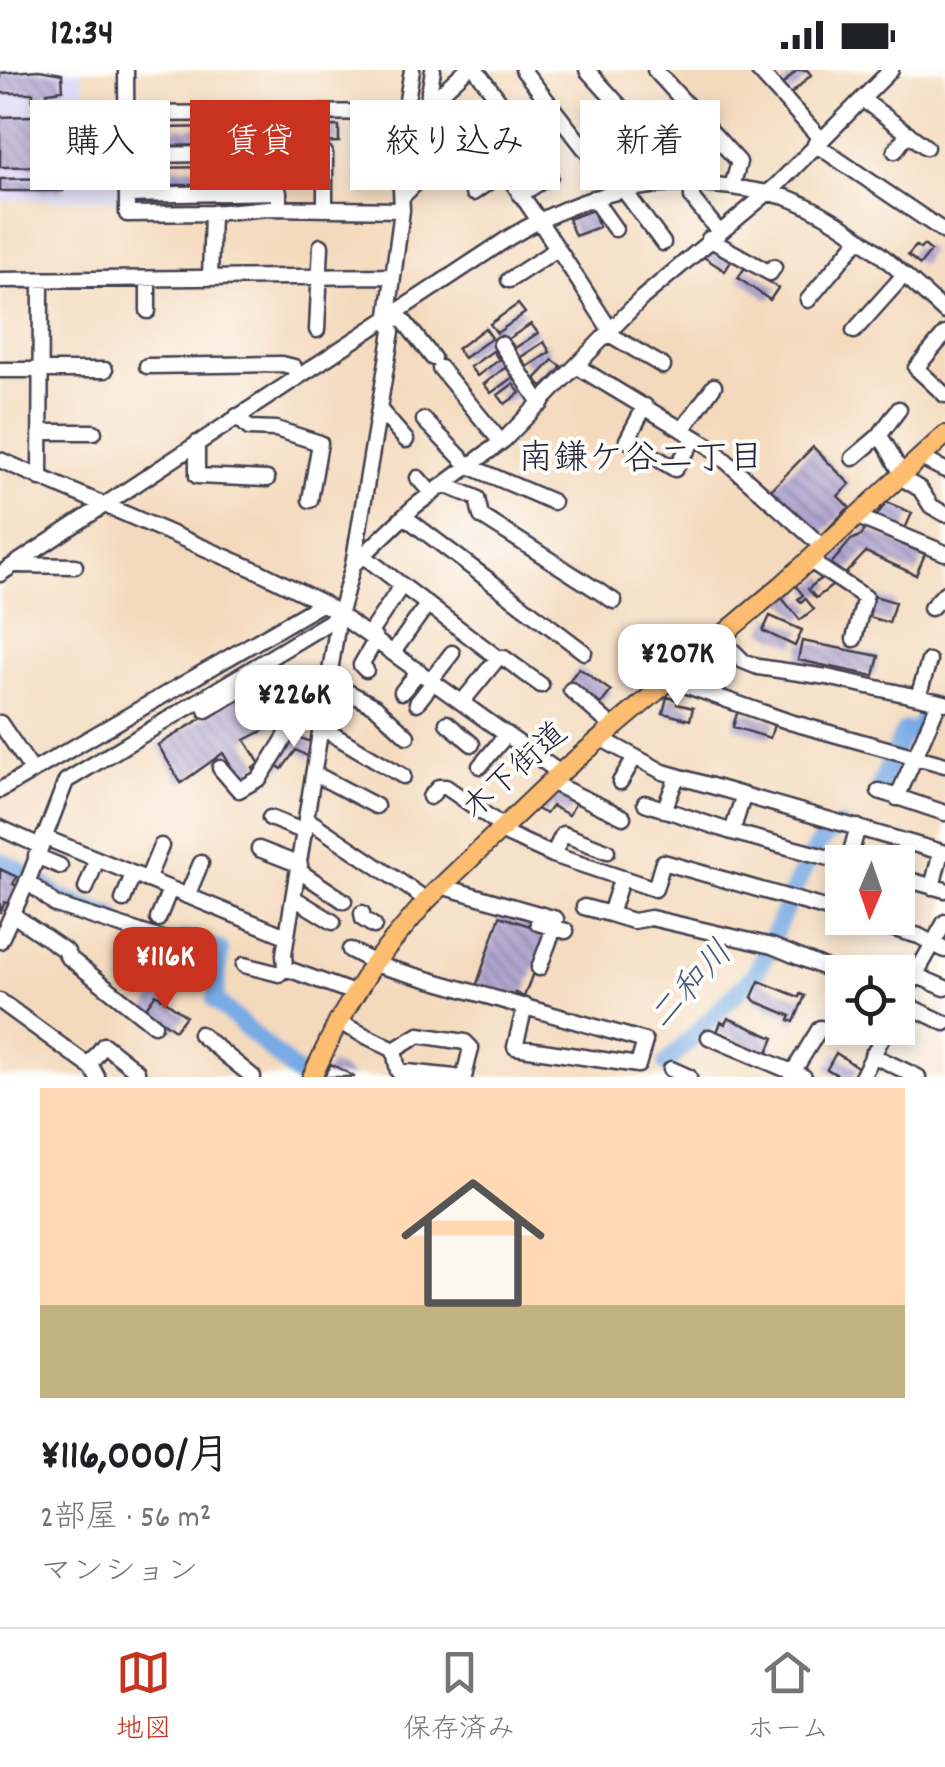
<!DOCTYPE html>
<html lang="ja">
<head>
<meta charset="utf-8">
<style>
  :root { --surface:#fff; --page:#f6f6f6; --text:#202124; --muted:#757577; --line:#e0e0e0; --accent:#c8321e }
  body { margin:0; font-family:Dekko,"Klee One",sans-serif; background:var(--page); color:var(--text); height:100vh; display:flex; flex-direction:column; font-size:38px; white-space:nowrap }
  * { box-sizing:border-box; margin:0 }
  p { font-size:32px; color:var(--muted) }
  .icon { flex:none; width:55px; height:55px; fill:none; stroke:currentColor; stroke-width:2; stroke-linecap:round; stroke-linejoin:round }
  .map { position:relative; height:1007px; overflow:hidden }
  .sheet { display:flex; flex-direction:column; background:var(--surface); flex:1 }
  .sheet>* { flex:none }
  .banner { position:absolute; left:30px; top:30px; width:885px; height:90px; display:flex; gap:20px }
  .needle { width:65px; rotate:182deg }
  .buttons { position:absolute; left:825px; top:775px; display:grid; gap:20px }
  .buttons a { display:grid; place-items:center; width:90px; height:90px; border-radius:0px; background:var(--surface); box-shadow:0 5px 15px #0003; font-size:50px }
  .price { position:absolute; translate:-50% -85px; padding:0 22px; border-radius:20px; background:#fff; color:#222; font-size:32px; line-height:65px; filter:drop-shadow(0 2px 5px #0008) }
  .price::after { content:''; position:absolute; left:50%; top:60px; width:30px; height:22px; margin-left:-15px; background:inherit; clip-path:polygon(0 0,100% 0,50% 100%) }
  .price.current { background:var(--accent); color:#fff }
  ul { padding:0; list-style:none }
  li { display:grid; align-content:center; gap:20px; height:530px; padding:0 40px }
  li span { display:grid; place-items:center; height:310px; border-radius:0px; color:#555 }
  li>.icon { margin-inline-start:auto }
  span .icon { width:180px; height:180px; fill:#fffc; stroke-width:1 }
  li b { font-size:42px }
  .pill { padding:0 35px; border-radius:0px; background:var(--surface); box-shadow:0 5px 15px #0003; font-size:35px; line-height:90px }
  .pill.current { background:var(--accent); color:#fff }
  .status { display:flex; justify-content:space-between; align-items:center; height:70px; padding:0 50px; background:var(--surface); direction:ltr }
  .status svg { height:28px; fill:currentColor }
  .menu { display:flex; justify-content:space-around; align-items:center; height:140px; border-top:2px solid var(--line); background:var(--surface); font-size:28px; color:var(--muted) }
  .menu a { display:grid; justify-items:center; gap:5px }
  .menu .current { color:var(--accent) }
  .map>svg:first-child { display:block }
  .built { fill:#dbd6f7 }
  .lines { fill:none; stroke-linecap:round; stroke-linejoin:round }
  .river { stroke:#78aae4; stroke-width:18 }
  .building { fill:url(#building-back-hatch) }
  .minor-casing { stroke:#423e4e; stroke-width:19 }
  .major-casing { stroke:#423e4e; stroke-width:22 }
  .minor { stroke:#fff; stroke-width:14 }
  .major { stroke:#fcbd6f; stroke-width:18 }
  .labels { text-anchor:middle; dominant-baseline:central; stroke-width:8; stroke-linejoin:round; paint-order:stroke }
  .street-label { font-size:32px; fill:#22223b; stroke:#fdfcf7 }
  .neighbourhood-label { font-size:35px; fill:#22223b; stroke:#fdfcf7 }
  .water-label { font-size:35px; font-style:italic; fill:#44587f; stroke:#fdfcf7 }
</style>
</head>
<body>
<div class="status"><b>12:34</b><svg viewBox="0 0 49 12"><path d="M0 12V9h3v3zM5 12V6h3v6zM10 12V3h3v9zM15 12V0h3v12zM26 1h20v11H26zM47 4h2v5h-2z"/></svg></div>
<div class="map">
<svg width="945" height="1007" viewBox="0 0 945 1007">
  <defs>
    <pattern id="building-back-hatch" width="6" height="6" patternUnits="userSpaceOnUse" patternTransform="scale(2.5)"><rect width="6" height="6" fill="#afa5cf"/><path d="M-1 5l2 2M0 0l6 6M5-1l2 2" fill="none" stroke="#8e86a9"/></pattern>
  </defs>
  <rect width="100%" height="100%" fill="#fdfcf7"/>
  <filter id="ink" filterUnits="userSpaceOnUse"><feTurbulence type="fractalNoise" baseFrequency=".01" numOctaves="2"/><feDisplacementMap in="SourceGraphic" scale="20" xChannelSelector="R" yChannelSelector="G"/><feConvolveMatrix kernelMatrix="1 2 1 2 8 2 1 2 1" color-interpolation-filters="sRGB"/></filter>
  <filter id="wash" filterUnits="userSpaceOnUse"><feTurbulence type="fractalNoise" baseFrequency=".0048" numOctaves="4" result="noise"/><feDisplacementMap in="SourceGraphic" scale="40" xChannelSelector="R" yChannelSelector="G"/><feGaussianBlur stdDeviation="2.25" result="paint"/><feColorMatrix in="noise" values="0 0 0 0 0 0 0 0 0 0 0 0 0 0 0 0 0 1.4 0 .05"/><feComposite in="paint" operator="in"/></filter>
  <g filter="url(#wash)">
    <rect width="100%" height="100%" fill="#f4dabd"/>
    <!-- built -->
    <path class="built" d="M0 0H83L84 39 122 38 123 129 0 131Z"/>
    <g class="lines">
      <!-- river -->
      <path class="river" d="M897 676 905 660 917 663 930 635
        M880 717 893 685
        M816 778 826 765 842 757
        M0 791 24 803
        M34 807 60 828 113 847
        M792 823 809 788
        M185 870 220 880 215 930 301 1007
        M770 872 789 831
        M666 994 754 905 767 882"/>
    </g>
    <g id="blocks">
      <!-- building -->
      <path class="building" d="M39 0 62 4 63 20 47 22 48 31H33V23H0V3Z
        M797 0H807L811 5 791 24 782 15Z
        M64 45 65 96 0 97V47Z
        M339 56V72L287 73V57Z
        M223 57V75L156 76V58Z
        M282 57V73L230 74V58Z
        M304 96V114L225 115V97Z
        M221 97V115H141V98Z
        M63 108V121H0V109Z
        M593 140 599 157 575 166 568 149Z
        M709 175 732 190 725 201 702 186Z
        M924 175 931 181 920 195 908 185 916 176 920 179Z
        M746 196 778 218 770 230 738 208Z
        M518 234 525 243 497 263 490 254Z
        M531 254 538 263 515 278 508 269Z
        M485 258 492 268 464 288 457 279Z
        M544 272 550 282 527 297 521 287Z
        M493 281 499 290 477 306 470 297Z
        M553 290 562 297 543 317 535 309Z
        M506 297 513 307 491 323 484 314Z
        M513 314 520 323 505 334 498 325Z
        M813 377 850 414 838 426 849 437 818 469 769 422Z
        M886 432 912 443 905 459 876 447Z
        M865 458 925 484 916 505 866 482 845 504 831 494 851 470 862 465Z
        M824 506 832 516 816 528 808 519Z
        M795 515 803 525 798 529 801 532 805 528 814 539 800 550 781 527Z
        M874 526 895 532 889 553 869 547Z
        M770 546 802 560 795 576 763 561Z
        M802 571 879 586 874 606 798 590Z
        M579 598 611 621 601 634 569 611Z
        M270 607 293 645 245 670 260 694 253 698 257 704 241 713 223 683 181 713 158 675Z
        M667 627 678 630 677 634 693 638 690 650 663 643Z
        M738 640 775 651 770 668 733 657Z
        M291 665 296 670 298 667 314 673 311 688 296 680 282 699 273 693Z
        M556 719 577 730 569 745 552 736 546 744 536 739Z
        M0 799 17 807 13 814 18 816 10 834 5 832 0 843Z
        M500 846 548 862 524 927 515 923 512 929 476 917Z
        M759 911 799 927 800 924 805 926 794 952 789 950 791 946 755 931 752 927Z
        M156 924 186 946 175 960 145 939Z
        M728 948 774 968 768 982 763 983 717 962 721 952 725 954Z
        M836 983 859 998 853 1007H841L827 999Z
        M331 994 355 1007H324Z"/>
    </g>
  </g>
  <g filter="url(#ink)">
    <use href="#blocks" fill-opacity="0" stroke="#423e4e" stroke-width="2.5"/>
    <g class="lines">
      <!-- minor casing -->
      <g class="minor-casing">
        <path id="minor" d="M126 0 127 144 212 143 269 138 402 140
          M523 0 617 120
          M587 0 675 97 678 114
          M655 0 739 92 732 117
          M758 0 820 68
          M429 21C471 35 581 216 611 261
          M439 25 466 0
          M862 29 926 77
          M127 44 405 42
          M471 57 501 33 476 0
          M815 74 945 162
          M895 81 908 63
          M128 85 325 83V139
          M493 88 525 65
          M451 93 503 53
          M692 114V128L715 157
          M623 119 663 173
          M473 123 503 102
          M127 125 279 122V138
          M520 125 550 106
          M402 127 414 115 433 0
          M593 128 615 159
          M709 169 770 203 774 197
          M210 208 212 143
          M148 209V241
          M0 210 392 206
          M509 210 557 179
          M808 230 859 169
          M396 241 433 288
          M317 260 321 176
          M854 261 904 205
          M609 264 663 296
          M945 264 916 298 945 325
          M501 274 541 334
          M147 296 282 294 294 297 296 307
          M578 297 709 376 824 478
          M440 298 501 372
          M0 300H105
          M645 336 627 370 675 399 695 368
          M380 340 406 370
          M237 346 249 358 276 359 320 373 310 430
          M424 350 469 396 553 432
          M682 360 714 316
          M40 362H94
          M879 366C889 376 894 393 903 405
          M197 373V406L267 409
          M853 388 879 366 899 339
          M921 388 945 400
          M0 390 258 501 323 533 560 703
          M900 407 920 419 931 436 945 444
          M40 408 41 210
          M418 408 432 424
          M445 415 477 428 481 446 614 531
          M405 447 584 582
          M858 447 945 483
          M365 487 498 588
          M810 491 865 527 854 569
          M16 495 75 496
          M353 495 415 436 504 370 642 228 777 115 891 0
          M0 504 510 167C586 122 657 104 745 119 760 122 776 123 791 129 850 152 899 200 945 242
          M931 538 945 523
          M369 564 402 515
          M720 568 743 591 758 597 827 607 945 633
          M394 581 427 535
          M366 600 361 595 376 569
          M431 610 452 583
          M670 610 790 652 945 695
          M329 612 376 637 407 666
          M571 620 613 657
          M402 622 419 601
          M918 627 929 591
          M462 632 498 588H504L541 615
          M417 633 434 611
          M206 640 272 602 299 645 260 708 239 720 220 698
          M0 653 32 700
          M447 653 472 674
          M322 658 403 706
          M600 668 663 702 945 783
          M480 696 507 664
          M315 704 376 736
          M550 712 623 747
          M620 712 635 687
          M0 720 323 533
          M879 721 945 743
          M430 727 439 717H446L502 756
          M897 728 939 632
          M645 733 732 762 844 792
          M664 740 677 707
          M270 748 305 762
          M307 749 427 830
          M0 758 40 776
          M498 760 553 785 655 819 663 792 842 843
          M732 762 743 727
          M43 767 286 866
          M259 779 300 795
          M553 785 563 764 607 781
          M36 786 60 796
          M848 792 858 757
          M299 801 344 831
          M898 807 945 820
          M147 810 161 776
          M621 810 610 844 633 851 651 848 772 876 842 905
          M27 811 56 835 202 882
          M441 816 556 849
          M932 817 941 782
          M86 818 97 789
          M187 826 201 793
          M294 828 333 852
          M123 830 133 804
          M584 837 610 844
          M362 843 363 849 374 856
          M12 844 67 882V886L154 955
          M856 848 919 866 945 880
          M158 849 170 819
          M538 853 566 861
          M0 871 29 808 66 711 339 546
          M350 880 381 896 645 971 638 995 515 977 525 936
          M244 895 279 904 285 898
          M539 898 554 858
          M915 905 945 918
          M354 923 285 898 284 884 339 546 353 495 392 261 388 245 402 140 399 78 412 0
          M0 931 92 998 97 1007
          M898 931 945 953
          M898 936 945 852
          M338 952 394 980
          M200 964 253 1007
          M709 967 804 1007
          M394 980 419 965 465 972 471 978 464 1007
          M394 980 398 1001 455 1007
          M872 985 918 1007
          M88 996 104 975 137 1001
          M671 999 689 1007
          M793 1002 820 958
          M862 1007 887 958"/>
      </g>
      <!-- major casing -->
      <g class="major-casing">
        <path id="major" d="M312 1007 338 952 374 893 427 830 560 703 782 515 945 365"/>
      </g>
      <!-- minor -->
      <use href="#minor" class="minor"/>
      <!-- major -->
      <use href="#major" class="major"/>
    </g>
  </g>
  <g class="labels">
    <!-- street labels -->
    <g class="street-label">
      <text transform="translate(517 703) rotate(-42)">木下街道</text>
    </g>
    <!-- neighbourhood labels -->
    <g class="neighbourhood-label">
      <text x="641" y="391">南鎌ケ谷二丁目</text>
    </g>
    <!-- water labels -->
    <g class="water-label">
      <text transform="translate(693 917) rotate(-48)">二和川</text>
    </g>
  </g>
</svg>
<div class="buttons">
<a><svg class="needle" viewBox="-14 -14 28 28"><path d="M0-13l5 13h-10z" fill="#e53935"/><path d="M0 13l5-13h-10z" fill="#757577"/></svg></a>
<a><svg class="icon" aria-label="locate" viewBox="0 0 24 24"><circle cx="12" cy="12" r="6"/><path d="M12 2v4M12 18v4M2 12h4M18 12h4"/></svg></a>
</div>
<b class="price" style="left:677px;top:639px">¥207K</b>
<b class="price" style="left:294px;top:680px">¥226K</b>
<b class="price current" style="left:165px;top:942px">¥116K</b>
<div class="banner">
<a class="pill">購入</a>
<a class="pill current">賃貸</a>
<a class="pill">絞り込み</a>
<a class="pill">新着</a>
</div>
</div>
<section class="sheet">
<ul>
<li><span style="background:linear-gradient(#ffd9b3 70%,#c2b280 0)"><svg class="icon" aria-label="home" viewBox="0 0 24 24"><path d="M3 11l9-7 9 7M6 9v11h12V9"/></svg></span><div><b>¥116,000/月</b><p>2部屋 · 56 m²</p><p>マンション</p></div></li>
</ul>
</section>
<nav class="menu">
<a class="current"><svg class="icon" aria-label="map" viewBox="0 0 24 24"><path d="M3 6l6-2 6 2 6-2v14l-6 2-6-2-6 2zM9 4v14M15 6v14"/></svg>地図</a>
<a><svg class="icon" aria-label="saved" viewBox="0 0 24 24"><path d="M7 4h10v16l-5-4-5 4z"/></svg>保存済み</a>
<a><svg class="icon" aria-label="home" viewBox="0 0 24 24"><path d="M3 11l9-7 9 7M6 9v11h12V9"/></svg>ホーム</a>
</nav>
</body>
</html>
